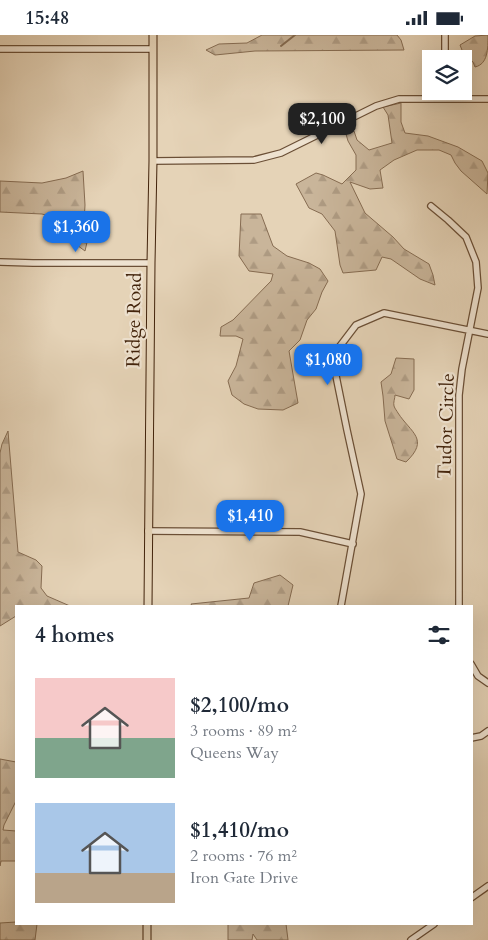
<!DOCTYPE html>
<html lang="en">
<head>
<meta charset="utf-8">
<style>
  :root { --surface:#fff; --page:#f2f2f3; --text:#1f2937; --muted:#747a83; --accent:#1a73e8 }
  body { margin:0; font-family:Cardo,serif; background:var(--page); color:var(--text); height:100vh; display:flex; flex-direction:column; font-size:19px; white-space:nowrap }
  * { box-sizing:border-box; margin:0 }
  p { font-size:16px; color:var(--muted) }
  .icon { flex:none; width:28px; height:28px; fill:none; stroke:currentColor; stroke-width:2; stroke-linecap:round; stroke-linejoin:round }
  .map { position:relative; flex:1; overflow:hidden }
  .drawer { position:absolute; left:15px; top:570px; width:458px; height:320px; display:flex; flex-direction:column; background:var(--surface); border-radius:0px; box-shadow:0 5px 20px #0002 }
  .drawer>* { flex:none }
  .buttons { position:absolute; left:422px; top:15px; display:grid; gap:10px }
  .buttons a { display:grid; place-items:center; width:50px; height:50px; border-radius:0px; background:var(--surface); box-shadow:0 5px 20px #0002; font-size:25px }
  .price { position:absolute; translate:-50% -42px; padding:0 11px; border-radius:10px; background:var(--accent); color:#fff; font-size:16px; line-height:32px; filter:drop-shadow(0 1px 2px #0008) }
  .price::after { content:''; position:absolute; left:50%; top:30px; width:15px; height:11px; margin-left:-8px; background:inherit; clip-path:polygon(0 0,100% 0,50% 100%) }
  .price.selected { background:#222; color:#fff }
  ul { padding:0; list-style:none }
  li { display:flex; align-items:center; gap:15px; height:125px; padding:0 20px }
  li span { display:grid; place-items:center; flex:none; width:140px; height:100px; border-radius:0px; color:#555 }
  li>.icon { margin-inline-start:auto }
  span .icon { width:60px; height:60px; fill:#fffc; stroke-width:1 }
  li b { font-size:21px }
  h2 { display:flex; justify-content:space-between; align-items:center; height:60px; padding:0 20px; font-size:21px }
  .status { display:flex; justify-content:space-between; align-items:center; height:35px; padding:0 25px; background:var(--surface); direction:ltr }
  .status svg { height:14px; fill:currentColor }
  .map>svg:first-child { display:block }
  .forest { fill:url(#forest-firs); stroke:#866c52 }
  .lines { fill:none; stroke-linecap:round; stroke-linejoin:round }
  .stream { stroke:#83694f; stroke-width:2 }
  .minor-casing { stroke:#6b4f36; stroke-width:8 }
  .major-casing { stroke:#42230b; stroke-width:9 }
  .minor { stroke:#eee2d0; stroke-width:5.5 }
  .major { stroke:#e5d3b7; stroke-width:7 }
  .labels { text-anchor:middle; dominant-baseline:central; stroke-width:4.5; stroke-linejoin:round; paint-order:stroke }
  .street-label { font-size:19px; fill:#42230b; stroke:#eee2d0 }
</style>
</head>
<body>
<div class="status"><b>15:48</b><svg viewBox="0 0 49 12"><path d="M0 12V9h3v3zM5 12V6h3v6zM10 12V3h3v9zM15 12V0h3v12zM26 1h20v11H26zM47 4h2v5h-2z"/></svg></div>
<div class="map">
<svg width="488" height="905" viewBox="0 0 488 905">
  <defs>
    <pattern id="forest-firs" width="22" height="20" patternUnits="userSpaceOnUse" patternTransform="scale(1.25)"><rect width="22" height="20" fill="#c9b59a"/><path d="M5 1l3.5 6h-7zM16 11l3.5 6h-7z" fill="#ae9b83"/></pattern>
  </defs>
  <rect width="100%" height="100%" fill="#e5d3b7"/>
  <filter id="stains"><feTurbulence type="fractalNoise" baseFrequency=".004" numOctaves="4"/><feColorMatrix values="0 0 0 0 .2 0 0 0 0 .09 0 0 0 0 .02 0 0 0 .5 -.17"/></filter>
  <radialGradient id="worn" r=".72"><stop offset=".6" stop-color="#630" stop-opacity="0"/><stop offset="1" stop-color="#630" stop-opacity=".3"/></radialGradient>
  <!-- forest -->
  <path class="forest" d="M262 0H397L401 5 404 15 255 16 215 20 206 15 219 9 247 8Z
    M488 0C488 14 488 29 475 32L473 27 464 20 460 10 475 1Z
    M401 68V87L405 98 428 101 458 112 482 126 488 138 487 159 461 136 455 128 451 120 439 115H417L394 125 380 135 383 153 370 154 350 147 365 178 393 202 404 214 429 229 433 240 435 250 420 244 391 224 382 222 376 235 343 238 340 230 335 196 322 179 309 173 296 149 316 138 323 140 342 149 356 135V120L348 106 346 99 354 96 357 105 369 115 392 108 388 80 383 72Z
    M83 136 85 170 84 188 88 203 85 216 62 199 59 184 42 179 0 177V146L42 148 66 143Z
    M241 179H261L273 211 287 221 309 228 320 234 328 246 322 257 316 274 307 285 300 305 289 316 298 368 283 375 258 374 244 369 232 360 228 346 236 331 243 304 236 301H220L221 292 233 285 271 246 273 239 249 236 239 221Z
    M396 323 414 324V355L409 364 395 360C395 363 393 368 394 371 395 374 397 376 398 378 411 398 430 404 406 427L397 424 385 386 383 361 381 347 391 339Z
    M8 396 18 517 36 525 42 531 41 553 47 561 70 571H16V581L0 591V418L2 409Z
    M280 540 293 550 288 571H192L191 569 249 563 254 548Z
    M0 724 16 727V766L4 790 3 795 16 796V826H1L0 831Z
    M16 887V889H37L35 905H0V888Z
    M228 889H286L288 905H257L253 899 252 905H228Z"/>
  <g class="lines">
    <!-- stream -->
    <path class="stream" d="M281 11 295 0"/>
    <!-- minor casing -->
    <g class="minor-casing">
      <path id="minor" d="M445 0V24
        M0 14H153
        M445 56 446 64
        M153 126 254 125 281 118 376 71 399 64H488
        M431 171 448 185 466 202 476 227 478 253 462 334 459 360V571
        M0 227 33 228H151
        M148 496 300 497 353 509
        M341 571 361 459 347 395 335 336 337 315 356 290 384 278 488 299
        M471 629 478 641 488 648
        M471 703 481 701 488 696
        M471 863 488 851
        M411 905 434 889"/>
    </g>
    <!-- major casing -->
    <g class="major-casing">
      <path id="major" d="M148 571 151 228 153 126V0
        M147 905V889"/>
    </g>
    <!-- minor -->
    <use href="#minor" class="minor"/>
    <!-- major -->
    <use href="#major" class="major"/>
  </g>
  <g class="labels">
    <!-- street labels -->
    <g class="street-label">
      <text transform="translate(134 285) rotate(-89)">Ridge Road</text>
      <text transform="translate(446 391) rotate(-88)">Tudor Circle</text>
    </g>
  </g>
  <rect width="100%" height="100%" filter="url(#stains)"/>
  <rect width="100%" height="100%" fill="url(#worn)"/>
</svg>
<div class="buttons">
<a><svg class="icon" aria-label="layers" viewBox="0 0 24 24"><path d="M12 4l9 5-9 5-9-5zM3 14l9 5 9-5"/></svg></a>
</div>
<b class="price selected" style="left:322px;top:110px">$2,100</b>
<b class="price" style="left:76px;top:218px">$1,360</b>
<b class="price" style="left:328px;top:351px">$1,080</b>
<b class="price" style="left:250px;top:507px">$1,410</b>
<section class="drawer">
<h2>4 homes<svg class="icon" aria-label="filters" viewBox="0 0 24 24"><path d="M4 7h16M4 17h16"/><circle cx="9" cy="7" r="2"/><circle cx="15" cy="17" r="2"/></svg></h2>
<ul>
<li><span style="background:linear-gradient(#f6c9c9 60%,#7fa58c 0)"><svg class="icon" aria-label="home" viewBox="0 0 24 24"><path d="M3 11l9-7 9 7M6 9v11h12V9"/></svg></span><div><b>$2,100/mo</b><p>3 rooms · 89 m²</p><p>Queens Way</p></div></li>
<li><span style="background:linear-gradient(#a9c7e8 70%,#b9a48a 0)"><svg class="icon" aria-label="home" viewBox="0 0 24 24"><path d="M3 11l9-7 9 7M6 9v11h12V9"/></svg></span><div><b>$1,410/mo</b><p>2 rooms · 76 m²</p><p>Iron Gate Drive</p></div></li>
</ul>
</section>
</div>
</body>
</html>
